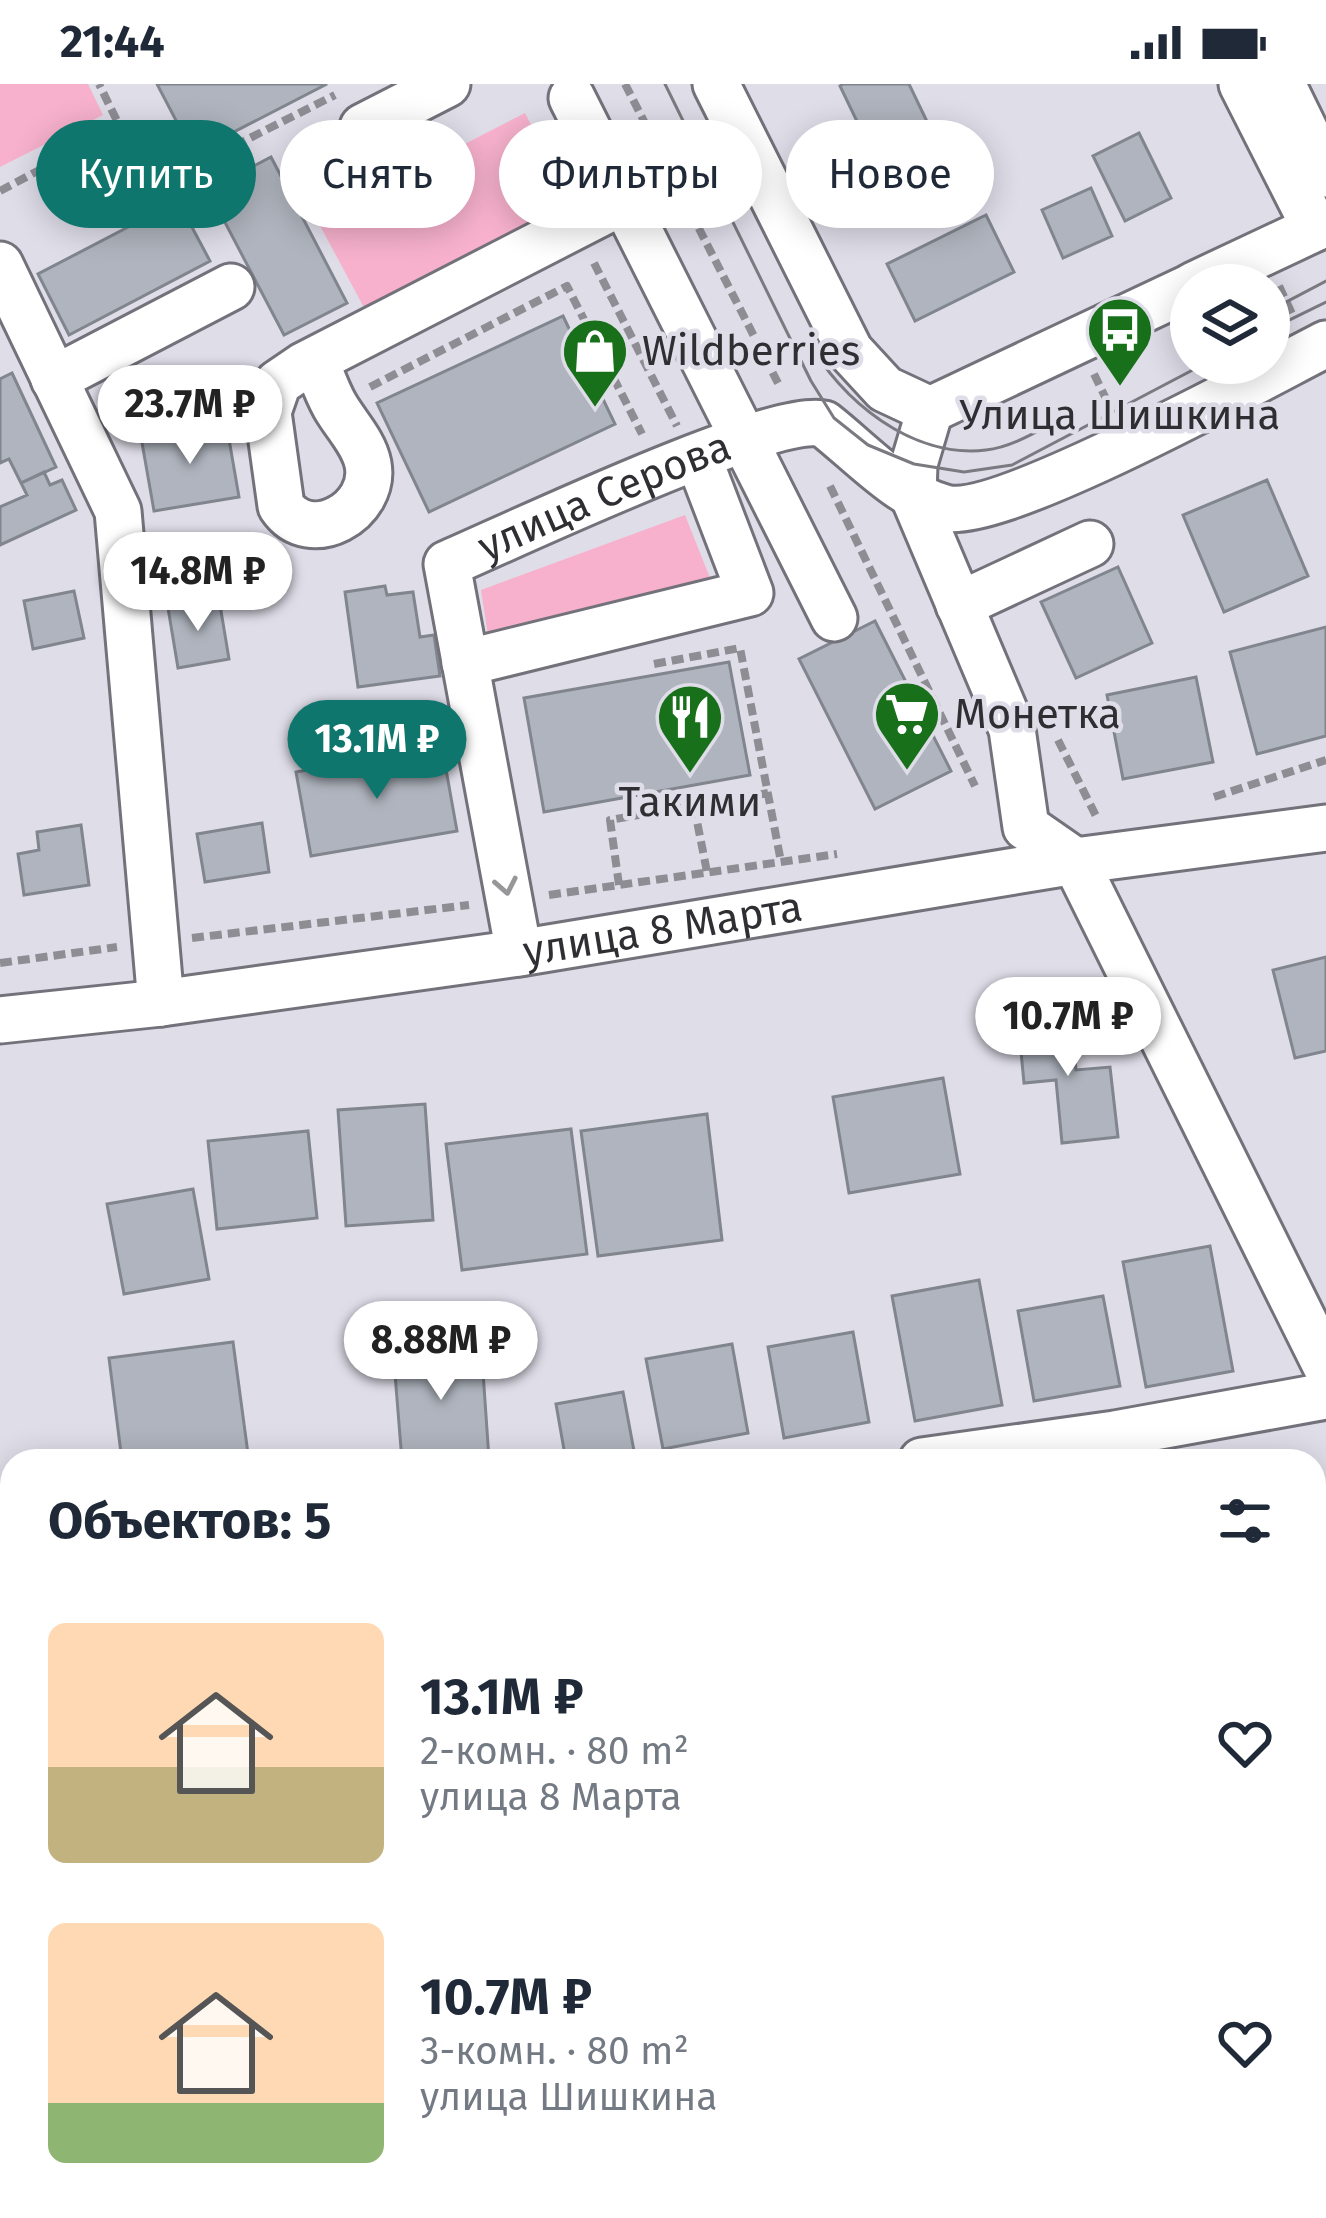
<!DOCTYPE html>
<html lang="ru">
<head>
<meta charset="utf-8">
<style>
  :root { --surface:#fff; --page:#f2f2f3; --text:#1f2937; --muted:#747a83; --accent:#0f766e }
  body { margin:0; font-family:"Fira Sans",sans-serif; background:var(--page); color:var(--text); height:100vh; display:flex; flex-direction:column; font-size:45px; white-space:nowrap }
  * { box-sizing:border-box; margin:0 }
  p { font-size:39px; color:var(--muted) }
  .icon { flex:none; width:66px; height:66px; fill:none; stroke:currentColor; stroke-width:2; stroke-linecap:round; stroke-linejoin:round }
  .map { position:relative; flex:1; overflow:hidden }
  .details { position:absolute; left:0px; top:1365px; width:1326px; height:771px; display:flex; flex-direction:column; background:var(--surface); border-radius:36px 36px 0 0; box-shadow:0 6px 30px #0003 }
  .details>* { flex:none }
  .banner { position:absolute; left:36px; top:36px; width:1254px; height:108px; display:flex; gap:24px }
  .buttons { position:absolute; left:1170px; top:180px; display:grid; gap:24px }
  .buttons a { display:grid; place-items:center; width:120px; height:120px; border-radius:50%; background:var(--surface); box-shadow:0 6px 30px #0003; font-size:60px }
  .price { position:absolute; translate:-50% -102px; padding:0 27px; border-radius:42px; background:#fff; color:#222; font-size:39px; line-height:78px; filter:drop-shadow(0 3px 6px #0008) }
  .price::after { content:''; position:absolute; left:50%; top:72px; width:36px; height:27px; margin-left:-18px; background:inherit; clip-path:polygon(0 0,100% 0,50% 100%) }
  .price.selected { background:var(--accent); color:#fff }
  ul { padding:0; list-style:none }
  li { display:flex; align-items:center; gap:36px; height:300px; padding:0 48px }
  li span { display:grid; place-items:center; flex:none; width:336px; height:240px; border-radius:18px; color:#555 }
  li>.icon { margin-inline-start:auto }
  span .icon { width:144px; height:144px; fill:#fffc; stroke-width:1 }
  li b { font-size:51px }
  h2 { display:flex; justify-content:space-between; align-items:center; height:144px; padding:0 48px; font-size:51px }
  .pill { padding:0 42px; border-radius:54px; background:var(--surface); box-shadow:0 6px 30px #0003; font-size:42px; line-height:108px }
  .pill.selected { background:var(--accent); color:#fff }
  .status { display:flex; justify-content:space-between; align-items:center; height:84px; padding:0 60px; background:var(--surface); direction:ltr }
  .status svg { height:33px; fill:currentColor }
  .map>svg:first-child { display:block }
  .green { fill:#f7b1cc }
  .building { fill:#afb4be; stroke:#80858e; stroke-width:3 }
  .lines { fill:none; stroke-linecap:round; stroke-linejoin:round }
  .minor-casing { stroke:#73727b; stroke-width:51 }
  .path { stroke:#8e8d94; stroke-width:8; stroke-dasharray:12 6; stroke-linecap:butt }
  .minor { stroke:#fff; stroke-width:45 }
  .tram { stroke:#7b7a81; stroke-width:3 }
  .oneway { stroke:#979698 }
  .labels { text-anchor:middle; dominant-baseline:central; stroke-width:9; stroke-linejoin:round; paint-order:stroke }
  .poi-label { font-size:42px; fill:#2f2e32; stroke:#dfdde8; text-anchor:start }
  .street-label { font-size:42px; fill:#2f2e32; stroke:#dfdde8 }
</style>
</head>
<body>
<div class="status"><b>21:44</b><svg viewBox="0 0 49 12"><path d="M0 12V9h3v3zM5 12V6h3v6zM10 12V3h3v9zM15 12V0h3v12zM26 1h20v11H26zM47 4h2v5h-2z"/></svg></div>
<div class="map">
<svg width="1326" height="2134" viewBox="0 0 1326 2134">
  <rect width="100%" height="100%" fill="#dfdde8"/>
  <!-- green -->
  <path class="green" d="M0 0H88L103 31 0 83Z
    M525 29 573 123 368 231 317 136Z
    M685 431 712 499 490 564 481 506Z"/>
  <!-- building -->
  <path class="building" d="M157 0H327L193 69Z
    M843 0H909L945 75 888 102 840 2Z
    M1139 49 1171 114 1125 137 1093 72Z
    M271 73 347 219 284 251 208 106Z
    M1091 104 1112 152 1063 174 1042 126Z
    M178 117 210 177 69 251 38 190Z
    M986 131 1014 188 915 237 887 180Z
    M563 232 615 340 429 428 377 319Z
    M12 289 56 383 21 399 9 375 0 379V295Z
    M226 338 239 413 154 427 141 353Z
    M44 388 50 401 62 396 76 426 0 461V423L27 411 21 399Z
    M1267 396 1308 492 1224 528 1183 431Z
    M1118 483 1152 559 1076 594 1041 518Z
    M385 502 387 511 413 508 420 553 434 551 440 592 358 603 345 508Z
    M74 507 84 554 33 565 24 517Z
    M219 515 229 575 178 584 168 524Z
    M875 537 951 687 875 725 799 575Z
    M1326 543V652L1257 670 1230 568Z
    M729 578 750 691 544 728 524 614Z
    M1196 593 1213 678 1123 695 1107 611Z
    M442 663 457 747 311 772 296 688Z
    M262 739 269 788 205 798 197 750Z
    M81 741 89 801 24 811 18 770 39 766 37 748Z
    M1326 873V967L1295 974 1273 886Z
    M1070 930 1076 986 1110 983 1118 1053 1062 1059 1056 996 1024 999 1018 936Z
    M943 994 960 1090 849 1109 833 1013Z
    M425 1020 433 1136 346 1142 338 1026Z
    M707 1030 722 1156 598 1172 581 1047Z
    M571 1045 587 1170 462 1186 446 1060Z
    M308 1047 317 1134 217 1145 208 1057Z
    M193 1105 209 1195 124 1210 107 1120Z
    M1210 1162 1233 1287 1146 1303 1123 1178Z
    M979 1196 1002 1321 915 1337 892 1212Z
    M1103 1212 1120 1302 1034 1317 1018 1227Z
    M853 1248 869 1338 784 1354 768 1263Z
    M233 1258 249 1377H122L109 1274Z
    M481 1259 489 1375 402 1377 393 1265Z
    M732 1260 748 1349 663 1365 646 1275Z
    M623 1308 634 1367 566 1377 556 1320Z
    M1321 1410 1326 1436V1502L1314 1505V1411Z
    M12 1569V1697H4L0 1663V1571Z
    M1326 1877V1958L1316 1878Z"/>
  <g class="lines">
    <!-- minor casing -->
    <g class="minor-casing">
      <g id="minor">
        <path d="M716 0 850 267 885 305 930 326"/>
        <path d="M1242 0 1315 144"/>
        <path d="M1282 0 1326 90"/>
        <path d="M572 14 834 534"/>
        <path d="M363 43 447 0"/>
        <path d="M0 181 118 427 161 919"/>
        <path d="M1194 201 1326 139"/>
        <path d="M316 278C322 293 327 308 335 322 346 341 364 359 368 380 377 427 310 465 281 422L268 328 278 299 303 282 624 117"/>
        <path d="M54 295 231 203"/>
        <path d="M930 326 914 380 913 411 1012 645 1026 743 1075 777 1326 1282"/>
        <path d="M930 326 1191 203"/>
        <path d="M959 521 1090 460"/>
        <path d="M465 579 750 509 698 373"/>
        <path id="s1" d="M519 869 447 480C510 453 774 327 824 340 860 368 900 413 945 424 1001 437 1263 292 1326 260"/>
        <path id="s2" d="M0 936 161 919 519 869 1075 777 1326 744"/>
        <path d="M922 1377 1115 1350 1326 1312"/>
        <path d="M0 1506 12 1504"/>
        <path d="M1314 1806 1326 1804"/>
        <path d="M0 2001 12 1999"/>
      </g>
    </g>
    <!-- path -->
    <path class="path" d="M625 0 780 303
      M120 43 151 104 335 11
      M0 107 120 43 99 0
      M594 179 677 342
      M1279 202 1293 232
      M1094 290 1111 325
      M370 303 567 202 642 350
      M830 402 975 702
      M654 580 740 564 781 778
      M1058 656 1096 732
      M1214 713 1326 676
      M694 722 707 788
      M619 801 610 736 768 709
      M549 811 837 770
      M192 854 469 821
      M0 879 117 863"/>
    <!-- minor -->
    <use href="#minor" class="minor"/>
    <!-- tram -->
    <path class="tram" d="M665 0 811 297 834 334 868 361 914 380 964 388 1012 381 1206 279
      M1269 227 1326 197
      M1269 246 1326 218
      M808 255C839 316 913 375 986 366 1013 363 1039 346 1063 334"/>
  </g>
  <!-- one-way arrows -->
  <defs><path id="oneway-chevron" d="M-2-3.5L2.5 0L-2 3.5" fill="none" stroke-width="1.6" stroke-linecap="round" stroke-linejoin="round" transform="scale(3)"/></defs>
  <use class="oneway" href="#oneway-chevron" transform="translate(506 802) rotate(79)"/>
  <!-- icons -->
  <defs>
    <g id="bus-pin" transform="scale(3.45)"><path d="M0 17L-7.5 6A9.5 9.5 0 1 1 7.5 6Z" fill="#19701b" stroke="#dfdde8"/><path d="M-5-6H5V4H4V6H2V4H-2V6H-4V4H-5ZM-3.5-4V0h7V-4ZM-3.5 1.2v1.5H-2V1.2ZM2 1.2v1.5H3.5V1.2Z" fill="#fff"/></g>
    <g id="shop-pin" transform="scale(3.45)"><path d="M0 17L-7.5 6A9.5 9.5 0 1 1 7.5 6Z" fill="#19701b" stroke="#dfdde8"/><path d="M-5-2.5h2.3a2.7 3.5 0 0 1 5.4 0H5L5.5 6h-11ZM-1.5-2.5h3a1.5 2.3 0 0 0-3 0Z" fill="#fff"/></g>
    <g id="supermarket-pin" transform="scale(3.45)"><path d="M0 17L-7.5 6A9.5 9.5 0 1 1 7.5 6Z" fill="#19701b" stroke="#dfdde8"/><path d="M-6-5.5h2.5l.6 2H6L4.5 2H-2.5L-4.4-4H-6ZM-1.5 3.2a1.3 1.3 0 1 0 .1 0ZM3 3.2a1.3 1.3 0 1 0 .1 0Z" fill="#fff"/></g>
    <g id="restaurant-pin" transform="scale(3.45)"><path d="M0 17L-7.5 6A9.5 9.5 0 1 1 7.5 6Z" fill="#19701b" stroke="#dfdde8"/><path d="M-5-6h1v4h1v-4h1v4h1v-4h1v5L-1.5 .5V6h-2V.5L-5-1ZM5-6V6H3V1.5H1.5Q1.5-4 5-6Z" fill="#fff"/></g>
  </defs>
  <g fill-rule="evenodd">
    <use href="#bus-pin" x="1120" y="246"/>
    <use href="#shop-pin" x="595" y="267"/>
    <use href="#supermarket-pin" x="907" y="630"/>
    <use href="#restaurant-pin" x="690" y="633"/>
  </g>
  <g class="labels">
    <!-- poi labels -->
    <g class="poi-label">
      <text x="642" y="267">Wildberries</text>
      <text x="1120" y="331" text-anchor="middle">Улица Шишкина</text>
      <text x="954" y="630">Монетка</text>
      <text x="690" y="718" text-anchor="middle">Такими</text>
    </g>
    <!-- street labels -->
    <g class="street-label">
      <text stroke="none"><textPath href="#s1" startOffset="567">улица Серова</textPath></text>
      <text stroke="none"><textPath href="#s2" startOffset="669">улица 8 Марта</textPath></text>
    </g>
  </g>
</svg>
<div class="buttons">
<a><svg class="icon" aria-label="layers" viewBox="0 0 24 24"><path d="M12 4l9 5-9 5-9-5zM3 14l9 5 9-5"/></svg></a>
</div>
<b class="price" style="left:190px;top:383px">23.7M ₽</b>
<b class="price" style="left:198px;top:550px">14.8M ₽</b>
<b class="price selected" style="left:377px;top:718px">13.1M ₽</b>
<b class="price" style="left:1068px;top:995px">10.7M ₽</b>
<b class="price" style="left:441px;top:1319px">8.88M ₽</b>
<div class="banner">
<a class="pill selected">Купить</a>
<a class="pill">Снять</a>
<a class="pill">Фильтры</a>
<a class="pill">Новое</a>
</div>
<section class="details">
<h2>Объектов: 5<svg class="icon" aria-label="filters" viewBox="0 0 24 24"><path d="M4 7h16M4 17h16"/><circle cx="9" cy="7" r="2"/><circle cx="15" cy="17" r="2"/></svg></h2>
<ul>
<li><span style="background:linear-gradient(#ffd9b3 60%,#c2b280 0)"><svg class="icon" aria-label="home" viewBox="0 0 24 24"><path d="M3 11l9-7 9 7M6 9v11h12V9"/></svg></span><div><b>13.1M ₽</b><p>2-комн. · 80 m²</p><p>улица 8 Марта</p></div><svg class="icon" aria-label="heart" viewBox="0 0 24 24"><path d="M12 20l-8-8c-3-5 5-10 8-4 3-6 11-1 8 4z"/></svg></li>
<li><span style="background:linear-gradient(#ffd9b3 75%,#8fb573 0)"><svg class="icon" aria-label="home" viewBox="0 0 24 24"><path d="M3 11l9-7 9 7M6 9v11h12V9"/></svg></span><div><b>10.7M ₽</b><p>3-комн. · 80 m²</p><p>улица Шишкина</p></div><svg class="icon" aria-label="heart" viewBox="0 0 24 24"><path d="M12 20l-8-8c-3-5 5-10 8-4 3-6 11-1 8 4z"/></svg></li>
</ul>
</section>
</div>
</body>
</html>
